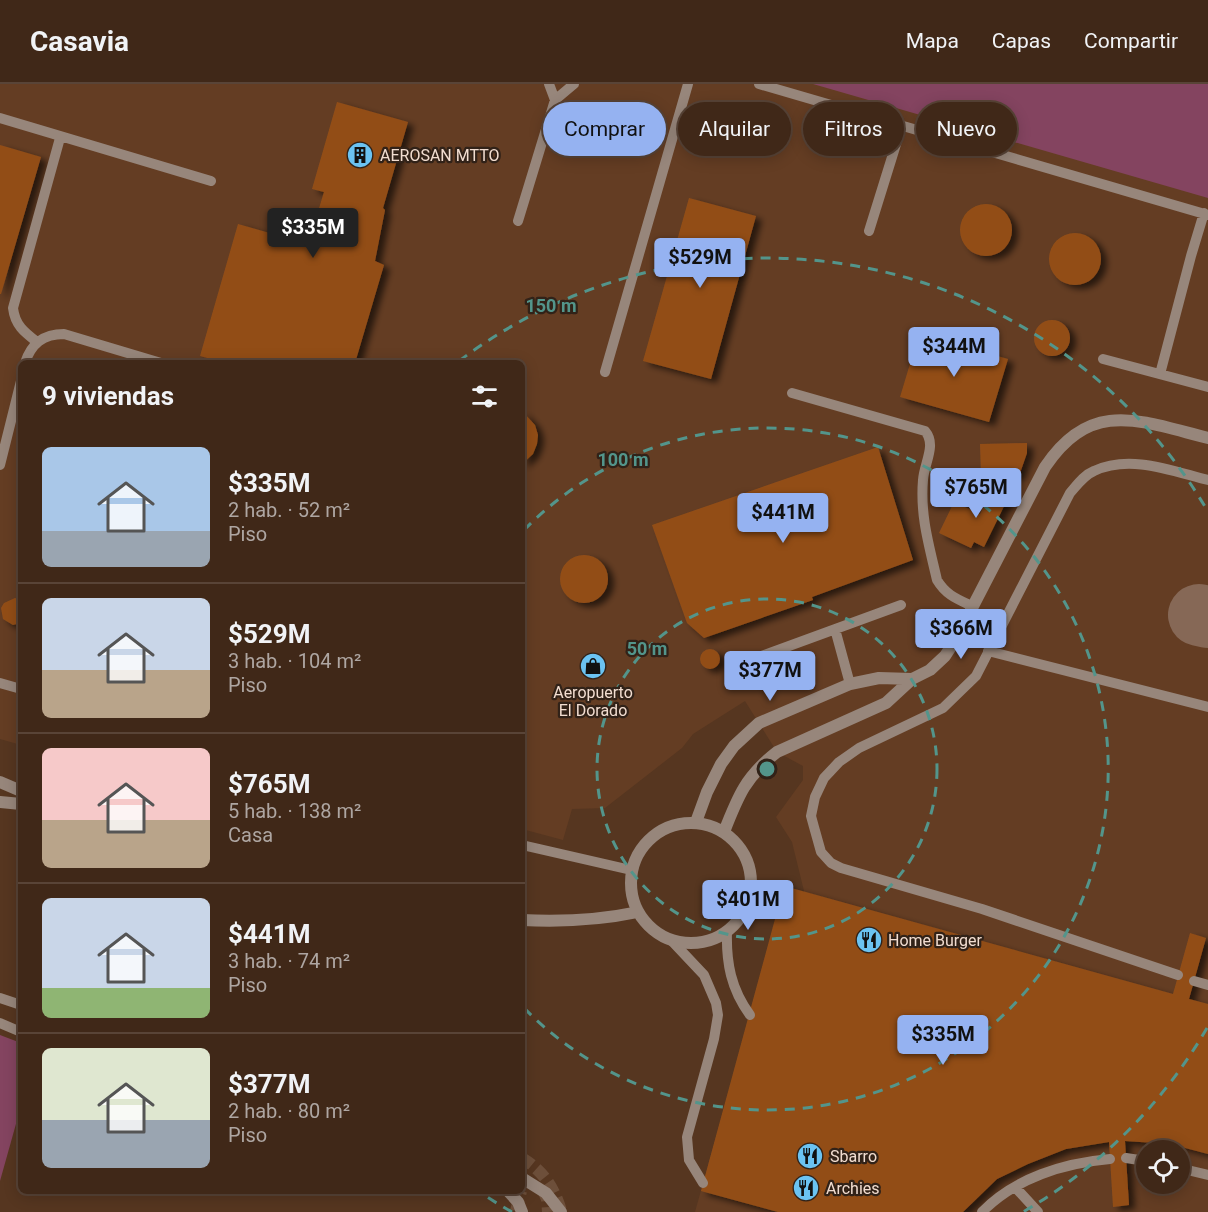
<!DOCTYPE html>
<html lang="es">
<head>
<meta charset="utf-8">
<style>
  :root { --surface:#402818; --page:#473021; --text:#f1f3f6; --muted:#aea6a2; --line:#594437; --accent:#95b2f1 }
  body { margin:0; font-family:Roboto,sans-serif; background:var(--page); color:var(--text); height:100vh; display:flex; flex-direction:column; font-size:22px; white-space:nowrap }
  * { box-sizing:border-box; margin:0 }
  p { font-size:20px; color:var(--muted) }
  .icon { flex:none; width:33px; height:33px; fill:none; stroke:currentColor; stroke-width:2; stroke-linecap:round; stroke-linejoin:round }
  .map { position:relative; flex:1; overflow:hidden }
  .panel { position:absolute; left:18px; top:276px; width:507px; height:834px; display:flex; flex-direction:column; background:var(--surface); border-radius:9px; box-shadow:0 3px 15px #0003,0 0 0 2px var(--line) }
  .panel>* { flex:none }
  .hud { position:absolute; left:543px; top:18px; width:570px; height:54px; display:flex; gap:12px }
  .tools { position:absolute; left:1136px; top:1056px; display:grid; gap:12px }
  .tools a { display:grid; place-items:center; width:54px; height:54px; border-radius:50%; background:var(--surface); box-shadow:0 3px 15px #0003,0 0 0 2px var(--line); font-size:30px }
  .price { position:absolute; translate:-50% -51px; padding:0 14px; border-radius:6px; background:var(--accent); color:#111; font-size:20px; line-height:39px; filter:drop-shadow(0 2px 3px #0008) }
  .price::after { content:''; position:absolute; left:50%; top:36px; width:18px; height:14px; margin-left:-9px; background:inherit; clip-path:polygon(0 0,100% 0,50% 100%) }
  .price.on { background:#222; color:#fff }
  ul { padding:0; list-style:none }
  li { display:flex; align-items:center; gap:18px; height:150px; padding:0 24px }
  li+li { border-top:2px solid var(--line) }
  li span { display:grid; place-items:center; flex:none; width:168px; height:120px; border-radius:9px; color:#555 }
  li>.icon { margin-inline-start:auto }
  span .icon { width:72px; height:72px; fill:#fffc; stroke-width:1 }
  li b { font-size:26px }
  h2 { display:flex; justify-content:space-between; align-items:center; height:72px; padding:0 24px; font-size:26px }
  .chip { padding:0 21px; border-radius:27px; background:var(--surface); box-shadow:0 3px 15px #0003,0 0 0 2px var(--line); font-size:21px; line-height:54px }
  .chip.on { background:var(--accent); color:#111 }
  header { display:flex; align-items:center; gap:36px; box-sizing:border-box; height:84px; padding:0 30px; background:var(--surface); border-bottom:2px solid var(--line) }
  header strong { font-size:28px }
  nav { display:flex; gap:33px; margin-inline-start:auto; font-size:21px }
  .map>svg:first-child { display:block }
  .built { fill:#643d23; fill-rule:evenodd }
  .green { fill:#844460 }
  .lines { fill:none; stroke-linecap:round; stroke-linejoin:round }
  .taxiway { stroke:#866856; stroke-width:62 }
  .building { fill:#924e18; filter:url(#shadow) }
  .street-tunnel { stroke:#6d4f3a; stroke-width:12; stroke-dasharray:12 6; stroke-linecap:butt }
  .lane { stroke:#97867b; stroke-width:10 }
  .street { stroke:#97867b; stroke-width:12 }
  .street-bridge { stroke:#97867b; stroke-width:12 }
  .ring { fill:none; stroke:#53958b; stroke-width:3; stroke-dasharray:10 8 }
  .labels { text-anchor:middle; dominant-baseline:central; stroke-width:4.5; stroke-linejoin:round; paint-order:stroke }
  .poi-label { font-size:16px; fill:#f2ddd0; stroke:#312218; text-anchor:start }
  .centre { fill:#53958b; stroke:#312218; stroke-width:3 }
  .ring-label { font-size:18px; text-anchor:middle; font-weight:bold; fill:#53958b; stroke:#312218; stroke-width:4.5; stroke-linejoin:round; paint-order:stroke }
</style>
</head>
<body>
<header>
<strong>Casavia</strong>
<nav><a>Mapa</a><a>Capas</a><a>Compartir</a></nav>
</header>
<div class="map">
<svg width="1208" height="1128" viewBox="0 0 1208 1128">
  <defs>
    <filter id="shadow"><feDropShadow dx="6" dy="4" stdDeviation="3" flood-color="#0009"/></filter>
  </defs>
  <rect width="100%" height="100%" fill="#563620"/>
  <!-- built -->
  <path class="built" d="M0 0H1208V1128H695L750 931 804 807 792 758 776 733 803 696V682L777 668 745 617 693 650 682 664 605 724 572 725 563 756 522 745V279H21V661L0 655ZM1146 1066H1179V1100H1146Z"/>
  <!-- green -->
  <path class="green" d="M813 0H1208V114Z
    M0 951 21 959V1022L0 1097Z"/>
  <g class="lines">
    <!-- taxiway -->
    <path class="taxiway" d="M1199 531 1208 533"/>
  </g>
  <!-- building -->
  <path class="building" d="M337 18 408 38 383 124 385 126 375 177 384 181 355 279H225L200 272 238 140 308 160 324 108 312 105Z
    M0 61 41 73 1 210H0Z
    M689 114 756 132 711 295 643 277Z
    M960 146a26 26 0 1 1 52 0a26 26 0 1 1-52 0Z
    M1049 175a26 26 0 1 1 52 0a26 26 0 1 1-52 0Z
    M1034 254a18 18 0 1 1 36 0a18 18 0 1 1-36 0Z
    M919 250 1008 275 989 338 900 313Z
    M522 327 535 341 538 351 537 360 533 370 522 380Z
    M1027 359V369L1019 392 981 393 980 360Z
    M878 363 913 476 812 513 813 516 704 554 687 539 652 441Z
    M996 398 1012 406 984 463 974 458 971 464 939 449 954 418 980 430Z
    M560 495a24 24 0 1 1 48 0a24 24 0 1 1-48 0Z
    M15 514 21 516V539L13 541 3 535 1 524 4 519Z
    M700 575a10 10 0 1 1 20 0a10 10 0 1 1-20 0Z
    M784 802 1173 910 1190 849 1206 854 1189 915 1208 920V1070L1170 1060 1125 1057 1129 1121 1113 1123 1109 1058 1066 1065 1028 1080 997 1095 963 1128H778L701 1107Z"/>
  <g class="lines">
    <!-- street-tunnel -->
    <path class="street-tunnel" d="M522 1074C543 1087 554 1103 561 1127
      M543 1106 547 1115 548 1128
      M516 1127 521 1107"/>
    <!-- lane -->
    <path class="lane" d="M549 0 555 16
      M759 0 1208 131
      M0 34 211 97
      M518 137 555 16 574 0
      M869 147 902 41
      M37 258C24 248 15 241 13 224L60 54
      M1103 275 1208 303
      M25 279C31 260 43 250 64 250L161 279
      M605 288 688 0
      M1160 290 1191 172 1204 129
      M792 309 925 347C937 361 924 379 923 396 920 432 929 461 937 496 946 511 957 515 972 522
      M0 381 21 297
      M835 545 850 600
      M988 567 1208 623
      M737 581 901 521
      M0 599 21 605
      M522 761 631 786
      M727 847C726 879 731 905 750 931
      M671 856 704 891 716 919 718 931 714 955 687 1053 689 1076 703 1099
      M1178 891 982 825 841 784 831 779 821 768 814 743 811 732 815 713 824 694 839 678 859 664 943 624 976 592 1070 409C1077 401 1084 391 1094 387 1130 370 1172 387 1208 396
      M1194 897 1208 901
      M0 914 21 921
      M0 939 21 948
      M1126 1074 1146 1077
      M1179 1084 1208 1091
      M1015 1103 1038 1128
      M982 1128C1015 1094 1064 1079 1110 1075"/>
    <!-- street -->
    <path class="street" d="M0 698 21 707
      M0 718 21 720
      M696 738 707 708 721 680 734 662 759 639 850 600 879 594 912 595
      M631 799a60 60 0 1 1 120 0a60 60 0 1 1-120 0Z
      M724 748C738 712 746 692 777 668L886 619 912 595 930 586 945 572 956 555 1045 383C1091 314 1140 337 1208 354
      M522 836C561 838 600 836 638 828"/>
    <!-- street-bridge -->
    <path class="street-bridge" d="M522 1094 546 1109 561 1128
      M508 1107 518 1118 522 1128"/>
  </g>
  <!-- distance rings -->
  <g class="ring">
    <circle cx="767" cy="685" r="170"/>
    <path d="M524 446A341 341 0 1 1 524 924"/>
    <path d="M1207 944A511 511 0 0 1 1023 1128M512 1128A511 511 0 0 1 481 1109M459 277A511 511 0 0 1 1207 426"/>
  </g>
  <!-- icons -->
  <defs>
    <g id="building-disc" transform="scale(1.35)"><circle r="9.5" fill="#6bc3f2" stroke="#312218"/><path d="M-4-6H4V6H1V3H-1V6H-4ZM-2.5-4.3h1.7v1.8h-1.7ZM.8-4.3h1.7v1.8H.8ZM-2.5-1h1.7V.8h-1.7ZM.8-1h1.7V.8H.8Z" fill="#111"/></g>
    <g id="shop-disc" transform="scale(1.35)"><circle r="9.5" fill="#6bc3f2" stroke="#312218"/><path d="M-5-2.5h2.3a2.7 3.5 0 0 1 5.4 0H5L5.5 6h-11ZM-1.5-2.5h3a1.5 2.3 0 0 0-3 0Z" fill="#111"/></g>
    <g id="restaurant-disc" transform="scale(1.35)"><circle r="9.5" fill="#6bc3f2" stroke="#312218"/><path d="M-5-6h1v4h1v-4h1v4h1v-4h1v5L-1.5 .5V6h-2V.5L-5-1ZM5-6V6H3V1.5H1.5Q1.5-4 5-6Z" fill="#111"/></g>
  </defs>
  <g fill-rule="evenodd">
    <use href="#building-disc" x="360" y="71"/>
    <use href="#shop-disc" x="593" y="582"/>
    <use href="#restaurant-disc" x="869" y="856"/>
    <use href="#restaurant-disc" x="810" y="1072"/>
    <use href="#restaurant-disc" x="806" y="1104"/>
  </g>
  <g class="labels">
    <!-- poi labels -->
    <g class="poi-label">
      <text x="380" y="71">AEROSAN MTTO</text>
      <text x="593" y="608" text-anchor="middle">Aeropuerto<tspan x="593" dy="18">El Dorado</tspan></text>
      <text x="888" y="856">Home Burger</text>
      <text x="830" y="1072">Sbarro</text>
      <text x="826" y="1104">Archies</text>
    </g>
  </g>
  <circle cx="767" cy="685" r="9" class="centre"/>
  <g class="ring-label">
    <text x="551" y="228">150 m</text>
    <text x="623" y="382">100 m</text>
    <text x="647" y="571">50 m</text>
  </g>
</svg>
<div class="tools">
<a><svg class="icon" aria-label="locate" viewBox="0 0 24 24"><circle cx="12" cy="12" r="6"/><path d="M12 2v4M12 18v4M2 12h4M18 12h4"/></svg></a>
</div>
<b class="price on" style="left:313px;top:175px">$335M</b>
<b class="price" style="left:700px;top:205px">$529M</b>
<b class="price" style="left:954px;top:294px">$344M</b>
<b class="price" style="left:976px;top:435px">$765M</b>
<b class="price" style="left:783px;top:460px">$441M</b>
<b class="price" style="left:961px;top:576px">$366M</b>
<b class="price" style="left:770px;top:618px">$377M</b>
<b class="price" style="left:748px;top:847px">$401M</b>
<b class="price" style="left:943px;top:982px">$335M</b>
<div class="hud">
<a class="chip on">Comprar</a>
<a class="chip">Alquilar</a>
<a class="chip">Filtros</a>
<a class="chip">Nuevo</a>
</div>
<section class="panel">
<h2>9 viviendas<svg class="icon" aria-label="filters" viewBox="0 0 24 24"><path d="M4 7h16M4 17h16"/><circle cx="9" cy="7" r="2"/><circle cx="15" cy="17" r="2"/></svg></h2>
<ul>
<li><span style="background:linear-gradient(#a9c7e8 70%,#9aa5b1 0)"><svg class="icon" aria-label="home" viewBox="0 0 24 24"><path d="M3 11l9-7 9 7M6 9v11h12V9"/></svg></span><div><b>$335M</b><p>2 hab. · 52 m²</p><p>Piso</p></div></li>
<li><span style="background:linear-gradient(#c9d6e8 60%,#b9a48a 0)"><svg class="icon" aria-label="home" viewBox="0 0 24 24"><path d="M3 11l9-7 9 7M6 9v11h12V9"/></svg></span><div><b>$529M</b><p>3 hab. · 104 m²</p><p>Piso</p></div></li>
<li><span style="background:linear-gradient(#f6c9c9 60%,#b9a48a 0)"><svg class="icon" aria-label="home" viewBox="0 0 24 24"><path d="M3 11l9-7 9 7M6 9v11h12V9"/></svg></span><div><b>$765M</b><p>5 hab. · 138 m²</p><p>Casa</p></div></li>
<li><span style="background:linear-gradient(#c9d6e8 75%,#8fb573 0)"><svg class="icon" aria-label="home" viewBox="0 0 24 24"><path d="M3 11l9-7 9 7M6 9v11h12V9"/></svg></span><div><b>$441M</b><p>3 hab. · 74 m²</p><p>Piso</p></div></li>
<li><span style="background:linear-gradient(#dfe7d0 60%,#9aa5b1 0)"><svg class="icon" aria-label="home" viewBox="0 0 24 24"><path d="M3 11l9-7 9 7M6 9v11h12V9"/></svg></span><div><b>$377M</b><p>2 hab. · 80 m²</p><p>Piso</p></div></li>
</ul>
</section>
</div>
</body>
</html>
